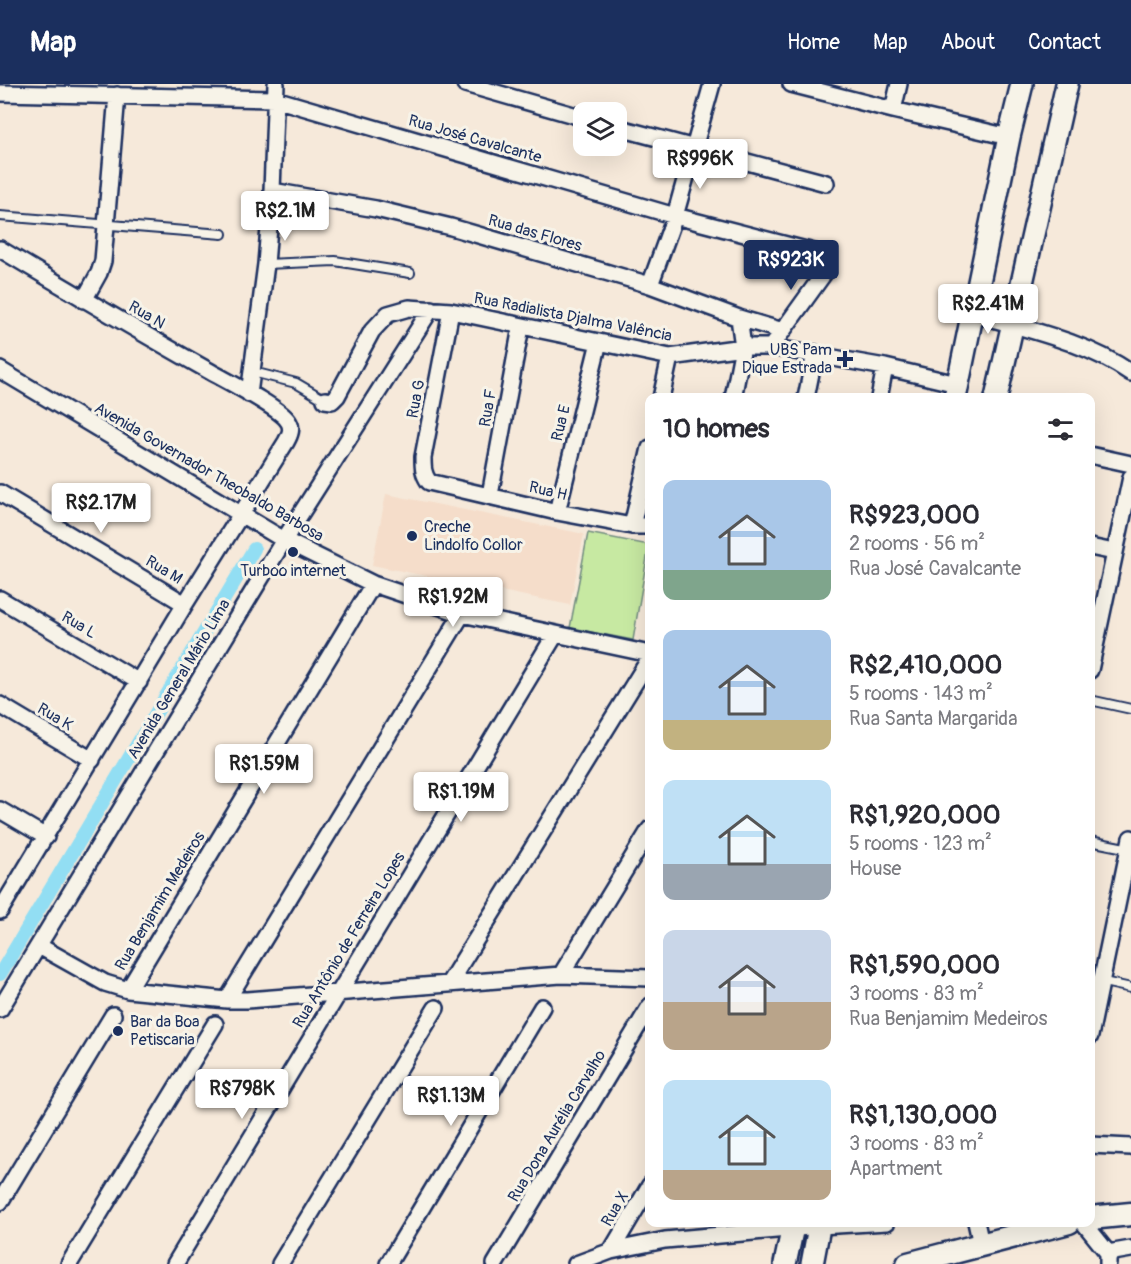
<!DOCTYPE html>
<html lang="en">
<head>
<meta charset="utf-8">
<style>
  :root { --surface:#fff; --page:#f2f2f3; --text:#2b2b33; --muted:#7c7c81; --accent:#1b2f5e }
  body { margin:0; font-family:Pangolin,sans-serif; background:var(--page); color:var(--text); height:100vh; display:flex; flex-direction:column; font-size:22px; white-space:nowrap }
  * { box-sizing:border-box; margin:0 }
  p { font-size:20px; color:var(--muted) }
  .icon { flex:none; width:33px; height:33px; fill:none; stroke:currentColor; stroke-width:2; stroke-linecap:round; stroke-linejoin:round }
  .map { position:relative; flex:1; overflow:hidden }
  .side { position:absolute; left:645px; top:309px; width:450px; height:834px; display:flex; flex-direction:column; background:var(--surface); border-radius:12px; box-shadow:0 6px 24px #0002 }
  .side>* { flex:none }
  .fabs { position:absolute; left:573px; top:18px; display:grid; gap:12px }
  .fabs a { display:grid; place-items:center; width:54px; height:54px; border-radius:12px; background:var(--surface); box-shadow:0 6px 24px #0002; font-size:30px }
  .price { position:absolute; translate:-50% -51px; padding:0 14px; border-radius:6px; background:#fff; color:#222; font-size:20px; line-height:39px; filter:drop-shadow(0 2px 3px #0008) }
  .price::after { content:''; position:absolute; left:50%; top:36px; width:18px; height:14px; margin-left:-9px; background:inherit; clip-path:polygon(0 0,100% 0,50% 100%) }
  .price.current { background:var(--accent); color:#fff }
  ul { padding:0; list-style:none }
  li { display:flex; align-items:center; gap:18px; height:150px; padding:0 18px }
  li span { display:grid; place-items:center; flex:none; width:168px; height:120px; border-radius:12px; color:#555 }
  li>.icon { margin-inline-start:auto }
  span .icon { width:72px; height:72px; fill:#fffc; stroke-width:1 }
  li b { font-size:26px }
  h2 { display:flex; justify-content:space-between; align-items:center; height:72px; padding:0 18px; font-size:26px }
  header { display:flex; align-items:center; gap:36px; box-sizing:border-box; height:84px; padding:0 30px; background:var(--accent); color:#fff }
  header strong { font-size:28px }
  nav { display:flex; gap:33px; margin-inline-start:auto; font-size:21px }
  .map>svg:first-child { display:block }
  .built { fill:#f5ddca }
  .green { fill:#c7e9a2; stroke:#718c80; stroke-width:1.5 }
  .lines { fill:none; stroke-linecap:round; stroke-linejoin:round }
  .canal { stroke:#92def3; stroke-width:14 }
  .lane-casing { stroke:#1b2f5e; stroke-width:12 }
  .street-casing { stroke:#1b2f5e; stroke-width:20 }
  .secondary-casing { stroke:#1b2f5e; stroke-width:26 }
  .primary-casing { stroke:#1b2f5e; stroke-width:27 }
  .lane { stroke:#f7f3e8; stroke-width:8 }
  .street { stroke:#f7f3e8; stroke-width:15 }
  .secondary { stroke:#f7f3e8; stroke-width:21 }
  .primary { stroke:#f7f3e8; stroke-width:22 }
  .poi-dot { fill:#1b2f5e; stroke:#f7f3e8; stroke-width:2 }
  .labels { text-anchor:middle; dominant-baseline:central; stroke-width:6; stroke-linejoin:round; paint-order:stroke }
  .street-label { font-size:16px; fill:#1b2f5e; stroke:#f7f3e8 }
  .poi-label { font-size:16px; fill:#1b2f5e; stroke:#f7f3e8; text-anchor:start }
</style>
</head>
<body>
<header>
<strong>Map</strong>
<nav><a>Home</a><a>Map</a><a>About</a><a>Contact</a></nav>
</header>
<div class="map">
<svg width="1131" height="1180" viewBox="0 0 1131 1180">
  <rect width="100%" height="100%" fill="#f6e9da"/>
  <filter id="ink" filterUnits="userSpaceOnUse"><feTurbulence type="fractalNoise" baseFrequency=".0167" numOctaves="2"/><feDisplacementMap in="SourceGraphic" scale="12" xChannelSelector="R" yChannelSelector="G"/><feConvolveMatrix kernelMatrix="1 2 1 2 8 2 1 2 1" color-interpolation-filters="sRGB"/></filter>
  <g filter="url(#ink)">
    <!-- built -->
    <path class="built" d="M386 410 584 450 570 521 372 481Z"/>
    <!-- green -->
    <path class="green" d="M588 449 649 461 633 556 570 544Z"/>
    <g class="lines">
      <!-- canal -->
      <path class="canal" d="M0 890 254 465"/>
      <!-- lane casing -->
      <g class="lane-casing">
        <path id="lane" d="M0 132 222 150
          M266 180 335 177 410 189
          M253 288 296 299 325 316
          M1090 616 1131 625
          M1090 757 1130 765
          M1090 895 1131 904"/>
      </g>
      <!-- street casing -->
      <g class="street-casing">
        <path id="street" d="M465 0 584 34
          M791 0 893 26 1009 53
          M0 9 275 15 675 132 814 168 827 177 825 188 771 263
          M893 26 899 0
          M616 43 826 99
          M272 107 376 125 451 143 650 201 739 234 783 247
          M0 165C70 207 140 248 211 288 227 297 280 324 288 337 293 344 290 351 286 358L185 520 0 827
          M650 201 675 132 712 0
          M84 216 99 189 103 177 117 11
          M451 227 423 373C423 383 423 390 429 398L557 428 632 442H650
          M972 229C1025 245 1085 257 1131 289
          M0 286 284 456 373 500 462 530 650 570
          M249 310 266 180 272 107 276 0
          M661 314 670 273
          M733 314 743 263 739 234
          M806 314 815 269
          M879 314 885 283
          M325 316 332 317 337 312 372 247 388 230 409 224 451 227 670 273 743 263H771L885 283 957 300
          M1090 371 1131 380
          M0 409 185 520
          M490 411 521 243
          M557 428 599 258
          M632 442 650 364
          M1090 463 1114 468
          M0 515 139 598
          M1090 586 1131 393
          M0 621 92 676
          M0 726 46 753
          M39 862 105 899 128 906 227 916H247L561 891 650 894
          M561 891 650 745
          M449 899 650 574
          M128 906 373 500
          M227 916 462 530
          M0 925 284 456 431 225
          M1090 952 1131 754
          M1090 1061 1131 1063
          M0 1118 113 931
          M976 1138 981 1160
          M1083 1138 1108 1169V1180
          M611 1167 650 1101
          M1108 1169 1131 1165
          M69 1180 215 940
          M175 1180 555 551
          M280 1180 436 924
          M388 1180 542 923
          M495 1180 650 922
          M576 1180 611 1167 665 1156 820 1142 887 1138"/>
      </g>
      <!-- secondary casing -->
      <g class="secondary-casing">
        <path id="secondary" d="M955 314 1009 53 1022 0
          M996 314 1067 0
          M785 1180 794 1138
          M812 1180 820 1138"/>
      </g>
      <!-- primary casing -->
      <g class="primary-casing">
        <path id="primary" d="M1090 1134 1131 1130
          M908 1180 1069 1138"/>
      </g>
      <!-- lane -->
      <use href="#lane" class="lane"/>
      <!-- street -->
      <use href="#street" class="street"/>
      <!-- secondary -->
      <use href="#secondary" class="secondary"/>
      <!-- primary -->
      <use href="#primary" class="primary"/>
    </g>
  </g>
  <!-- markers -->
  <g class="poi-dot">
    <path d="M842 266h6v6h6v6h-6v6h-6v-6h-6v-6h6z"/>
    <circle cx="412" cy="452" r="6"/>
    <circle cx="293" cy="468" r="6"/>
    <circle cx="118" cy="947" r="6"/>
  </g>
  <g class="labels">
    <!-- street labels -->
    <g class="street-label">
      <text transform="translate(475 55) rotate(16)">Rua José Cavalcante</text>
      <text transform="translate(535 149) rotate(16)">Rua das Flores</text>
      <text transform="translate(147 231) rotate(30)">Rua N</text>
      <text transform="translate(573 233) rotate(11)">Rua Radialista Djalma Valência</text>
      <text transform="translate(416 315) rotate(-79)">Rua G</text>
      <text transform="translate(488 324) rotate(-80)">Rua F</text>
      <text transform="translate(561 339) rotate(-76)">Rua E</text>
      <text transform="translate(209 388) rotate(30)">Avenida Governador Theobaldo Barbosa</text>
      <text transform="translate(548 407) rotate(13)">Rua H</text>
      <text transform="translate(164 486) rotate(31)">Rua M</text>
      <text transform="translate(79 541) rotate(31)">Rua L</text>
      <text transform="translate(179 595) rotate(-59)">Avenida General Mário Lima</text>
      <text transform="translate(55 633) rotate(31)">Rua K</text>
      <text transform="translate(160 817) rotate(-59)">Rua Benjamim Medeiros</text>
      <text transform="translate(349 856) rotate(-59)">Rua Antônio de Ferreira Lopes</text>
      <text transform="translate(557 1042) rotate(-59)">Rua Dona Aurélia Carvalho</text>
      <text transform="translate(615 1125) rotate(-59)">Rua X</text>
    </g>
    <!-- poi labels -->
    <g class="poi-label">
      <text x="832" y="266" text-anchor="end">UBS Pam<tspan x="832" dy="18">Dique Estrada</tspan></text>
      <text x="424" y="443">Creche<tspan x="424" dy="18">Lindolfo Collor</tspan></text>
      <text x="293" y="487" text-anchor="middle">Turboo internet</text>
      <text x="130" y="938">Bar da Boa<tspan x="130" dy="18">Petiscaria</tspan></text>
    </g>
  </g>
</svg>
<div class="fabs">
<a><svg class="icon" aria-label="layers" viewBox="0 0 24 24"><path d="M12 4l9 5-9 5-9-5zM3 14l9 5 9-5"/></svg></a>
</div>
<b class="price" style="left:700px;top:106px">R$996K</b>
<b class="price" style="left:285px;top:158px">R$2.1M</b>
<b class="price current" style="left:791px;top:207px">R$923K</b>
<b class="price" style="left:988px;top:251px">R$2.41M</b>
<b class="price" style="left:101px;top:450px">R$2.17M</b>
<b class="price" style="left:453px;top:544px">R$1.92M</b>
<b class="price" style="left:264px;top:711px">R$1.59M</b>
<b class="price" style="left:461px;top:739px">R$1.19M</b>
<b class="price" style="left:242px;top:1036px">R$798K</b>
<b class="price" style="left:451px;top:1043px">R$1.13M</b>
<section class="side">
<h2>10 homes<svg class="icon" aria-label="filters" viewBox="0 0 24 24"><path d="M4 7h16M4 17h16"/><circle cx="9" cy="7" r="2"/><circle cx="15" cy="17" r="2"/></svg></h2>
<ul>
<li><span style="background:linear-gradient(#a9c7e8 75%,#7fa58c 0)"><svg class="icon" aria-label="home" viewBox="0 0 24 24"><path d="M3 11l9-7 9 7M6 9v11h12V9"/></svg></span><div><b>R$923,000</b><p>2 rooms · 56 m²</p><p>Rua José Cavalcante</p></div></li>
<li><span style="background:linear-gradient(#a9c7e8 75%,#c2b280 0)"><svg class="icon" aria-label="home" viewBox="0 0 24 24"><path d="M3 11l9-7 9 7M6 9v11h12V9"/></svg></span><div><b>R$2,410,000</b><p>5 rooms · 143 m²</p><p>Rua Santa Margarida</p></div></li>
<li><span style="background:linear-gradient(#bfe0f5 70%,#9aa5b1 0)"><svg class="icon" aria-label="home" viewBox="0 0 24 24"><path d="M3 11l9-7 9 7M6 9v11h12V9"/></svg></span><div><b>R$1,920,000</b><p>5 rooms · 123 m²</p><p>House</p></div></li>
<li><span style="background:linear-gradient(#c9d6e8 60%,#b9a48a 0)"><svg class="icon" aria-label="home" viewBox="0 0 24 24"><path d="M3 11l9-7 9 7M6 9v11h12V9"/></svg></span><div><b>R$1,590,000</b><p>3 rooms · 83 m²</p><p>Rua Benjamim Medeiros</p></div></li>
<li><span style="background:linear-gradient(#bfe0f5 75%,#b9a48a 0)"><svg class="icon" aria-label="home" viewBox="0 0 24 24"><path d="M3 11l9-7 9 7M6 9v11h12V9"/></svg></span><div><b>R$1,130,000</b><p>3 rooms · 83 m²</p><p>Apartment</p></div></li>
</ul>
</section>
</div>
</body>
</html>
